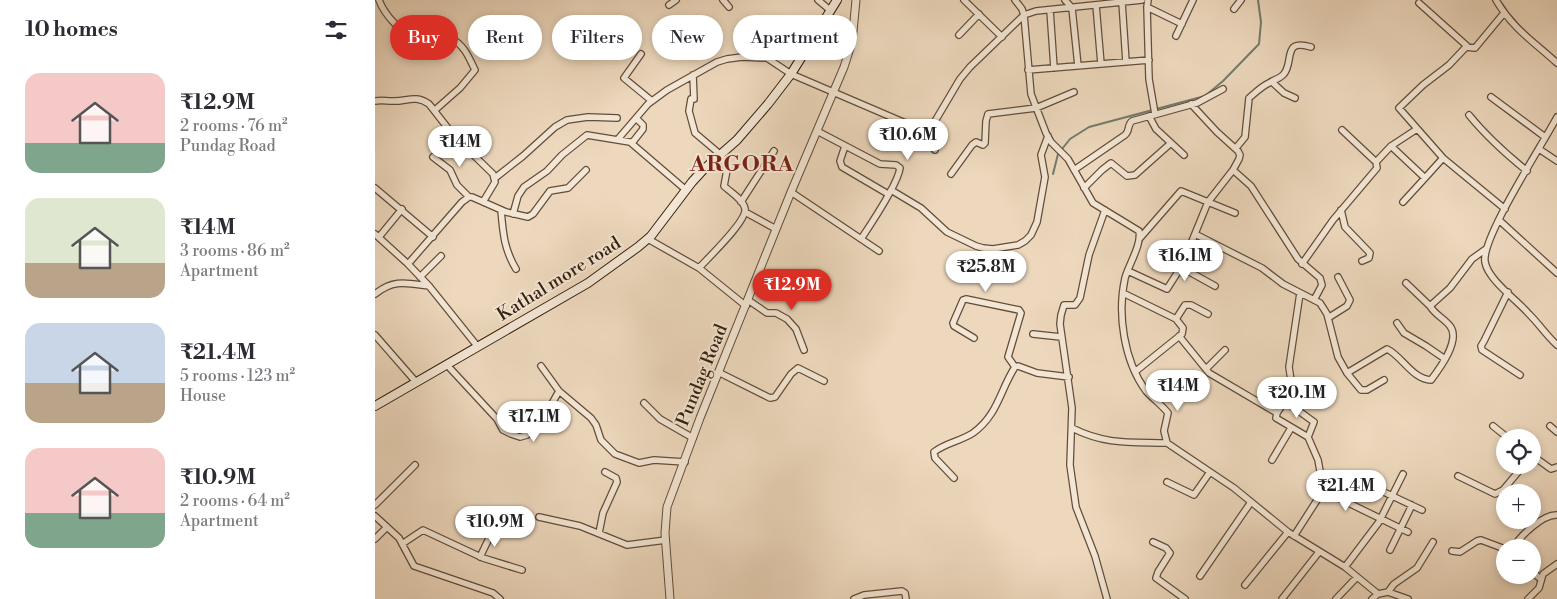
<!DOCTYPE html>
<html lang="en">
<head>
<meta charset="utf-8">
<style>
  :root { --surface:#fff; --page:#f2f2f3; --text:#2b2b33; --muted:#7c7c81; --accent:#d93025 }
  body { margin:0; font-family:"Libre Bodoni",serif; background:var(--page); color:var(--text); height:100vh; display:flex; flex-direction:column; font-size:19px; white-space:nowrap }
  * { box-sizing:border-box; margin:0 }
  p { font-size:16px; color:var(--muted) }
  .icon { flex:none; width:28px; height:28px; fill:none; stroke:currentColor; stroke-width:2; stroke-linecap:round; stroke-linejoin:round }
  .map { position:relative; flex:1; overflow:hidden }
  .drawer { display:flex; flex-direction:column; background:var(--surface); width:375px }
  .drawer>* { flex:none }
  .banner { position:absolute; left:15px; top:15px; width:475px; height:45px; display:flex; gap:10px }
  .tools { position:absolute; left:1121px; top:429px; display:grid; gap:10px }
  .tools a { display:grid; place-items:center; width:45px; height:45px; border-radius:50%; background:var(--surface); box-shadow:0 2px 8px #0003; font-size:25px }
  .price { position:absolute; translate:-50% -42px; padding:0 11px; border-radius:18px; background:#fff; color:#222; font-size:16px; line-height:32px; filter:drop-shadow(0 1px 2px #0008) }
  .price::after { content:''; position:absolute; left:50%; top:30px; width:15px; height:11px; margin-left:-8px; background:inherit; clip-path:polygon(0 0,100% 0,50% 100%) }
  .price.selected { background:var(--accent); color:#fff }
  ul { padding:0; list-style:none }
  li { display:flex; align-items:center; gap:15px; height:125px; padding:0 25px }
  li span { display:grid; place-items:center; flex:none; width:140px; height:100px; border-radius:15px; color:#555 }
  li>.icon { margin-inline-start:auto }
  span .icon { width:60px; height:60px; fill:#fffc; stroke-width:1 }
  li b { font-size:21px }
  h2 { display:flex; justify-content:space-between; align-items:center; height:60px; padding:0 25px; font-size:21px }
  .tag { padding:0 18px; border-radius:22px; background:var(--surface); box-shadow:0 2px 8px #0003; font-size:18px; line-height:45px }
  .tag.selected { background:var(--accent); color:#fff }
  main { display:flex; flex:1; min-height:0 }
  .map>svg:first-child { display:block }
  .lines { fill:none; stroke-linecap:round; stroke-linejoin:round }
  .stream { stroke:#717c6d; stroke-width:2 }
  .minor-casing { stroke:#624d3a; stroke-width:8 }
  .tertiary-casing { stroke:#624d3a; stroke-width:9 }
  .secondary-casing { stroke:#341f0e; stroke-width:10 }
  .minor { stroke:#f3e6d4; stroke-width:5.5 }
  .tertiary { stroke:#f3e6d4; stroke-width:7 }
  .secondary { stroke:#f3e6d4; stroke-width:8 }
  .labels { text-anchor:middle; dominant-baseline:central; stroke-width:4; stroke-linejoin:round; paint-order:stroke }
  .street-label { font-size:18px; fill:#341f0e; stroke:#f3e6d4 }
  .district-label { font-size:22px; font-weight:bold; letter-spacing:1px; fill:#7a1f14; stroke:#f3e6d4 }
</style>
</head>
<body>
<main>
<section class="drawer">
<h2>10 homes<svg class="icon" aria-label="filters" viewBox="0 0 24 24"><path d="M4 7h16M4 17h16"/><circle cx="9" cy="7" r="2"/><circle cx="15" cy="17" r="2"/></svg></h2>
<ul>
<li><span style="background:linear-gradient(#f6c9c9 70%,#7fa58c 0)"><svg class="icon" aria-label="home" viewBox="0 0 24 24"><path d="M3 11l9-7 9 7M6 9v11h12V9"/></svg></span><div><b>₹12.9M</b><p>2 rooms · 76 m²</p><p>Pundag Road</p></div></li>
<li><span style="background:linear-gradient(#dfe7d0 65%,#b9a48a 0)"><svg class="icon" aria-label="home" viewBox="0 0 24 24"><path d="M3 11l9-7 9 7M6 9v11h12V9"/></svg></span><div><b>₹14M</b><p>3 rooms · 86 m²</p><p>Apartment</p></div></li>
<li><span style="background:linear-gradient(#c9d6e8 60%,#b9a48a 0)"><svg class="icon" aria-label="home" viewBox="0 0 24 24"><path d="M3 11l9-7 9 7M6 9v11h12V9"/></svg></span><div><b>₹21.4M</b><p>5 rooms · 123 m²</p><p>House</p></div></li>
<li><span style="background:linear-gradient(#f6c9c9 65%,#7fa58c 0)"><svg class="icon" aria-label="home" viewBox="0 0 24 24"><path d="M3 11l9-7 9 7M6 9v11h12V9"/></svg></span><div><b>₹10.9M</b><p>2 rooms · 64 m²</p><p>Apartment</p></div></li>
</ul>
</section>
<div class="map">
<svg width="1182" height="599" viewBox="0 0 1182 599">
  <rect width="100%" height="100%" fill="#edd8bd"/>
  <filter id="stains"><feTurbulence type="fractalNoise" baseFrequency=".004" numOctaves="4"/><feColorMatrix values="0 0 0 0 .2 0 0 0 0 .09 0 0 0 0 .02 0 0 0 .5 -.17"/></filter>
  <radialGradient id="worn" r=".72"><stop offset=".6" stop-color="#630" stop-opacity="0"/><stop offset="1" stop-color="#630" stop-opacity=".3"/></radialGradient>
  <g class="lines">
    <!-- stream -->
    <path class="stream" d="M678 174 683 154 695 139 714 127 830 96 848 81 884 44 886 22 883 0"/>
    <!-- minor casing -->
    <g class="minor-casing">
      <path id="minor" d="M4 0C9 14 27 35 42 37 54 39 66 33 77 39 90 46 94 58 100 70L85 88 60 110
        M348 0 354 7
        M443 0 456 11
        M589 0 627 37
        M640 0 647 9 649 15 656 94 671 133 676 142 693 159 718 203 764 231C767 244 754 264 750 278 742 314 749 361 771 391 778 399 787 405 793 413L789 431 792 443 859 488 913 532 970 567 1003 594 997 599
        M690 0 697 8 703 66
        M773 0 772 7 774 79 780 114
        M1121 0C1138 29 1158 41 1182 63
        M747 2 751 62
        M1044 3 1092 46
        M294 5 301 0
        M721 5 726 64
        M772 7 807 24
        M859 9 866 0
        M675 10 679 68
        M584 35 604 14
        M801 36 818 0
        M266 54 249 78 277 101
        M653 70 774 60
        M318 75 319 99
        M897 82 909 93 920 98
        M1116 97 1170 137
        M316 99 314 111 320 133 346 155 352 170 349 186C355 192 369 200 370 209 372 221 333 258 324 268
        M0 101C6 100 11 101 17 101 31 102 40 94 54 104L79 136 118 174 120 182 108 202
        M816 104 842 132 863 151 865 155 864 159 858 170 833 202 808 263 807 266 811 270 840 286
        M1094 115C1111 136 1131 154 1152 171
        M774 116 781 129 809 155
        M1182 117C1168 144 1106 238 1110 262 1113 280 1143 301 1154 314 1164 324 1172 336 1182 345
        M442 131 505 164 521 165 525 168C523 184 496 224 486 239
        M553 133 585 79 595 67 649 15 661 11 767 0
        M243 139 273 104 292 90 342 62 352 59 367 57 392 58 416 74 556 134 562 140 560 150
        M257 143 268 129V125L261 118
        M470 146 465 161 467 167 513 194
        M1016 146 1042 129
        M861 148 870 137 874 98C880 93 887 86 894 83 898 80 904 79 908 75 920 63 906 38 936 47
        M1164 149 1182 161
        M58 157 75 170 82 185 94 197
        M1068 158 1024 108 1048 85 1074 65 1091 47 1100 48 1129 13
        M1001 162 1016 146 1050 178 1068 158 1130 209
        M699 170 750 135C755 131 752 125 757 121L822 103 848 89
        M858 170 876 186 923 259 945 278 947 285 939 300
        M576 174 597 145 601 142 608 145 610 143 611 121 613 114 661 108 699 92
        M120 178 148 156 180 127 192 120 213 117 242 118
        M0 188 58 237
        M709 188 727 170 736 163 752 176 760 175 796 143
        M516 190 546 208 572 232 601 246 608 248 618 249 643 245 650 241 656 235 662 222 670 177 666 155 673 136
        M416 192 504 251
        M366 202 399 151
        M1028 202 1050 178
        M126 210C128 233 129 249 141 269
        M730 210 714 255 705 298 700 305H689L686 315 685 324 697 408 695 465 701 507 720 556 732 599
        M966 210 970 227 995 253 994 258 987 261
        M370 212 401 229
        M138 214 143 196 149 187 172 171 187 155 212 135 255 142 311 190
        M1124 220 1182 273
        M0 234 33 264
        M820 234 887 268 908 284 945 303 952 314 963 357 972 373 986 390H992L1009 380
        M4 237 27 209
        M765 238 806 191 860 213
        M273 239 324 268 371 306
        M927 264 958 220 1002 168 1001 162 967 130
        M753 271 792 289 808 264
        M45 277 66 256
        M1031 283 1055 306 1075 288 1097 259 1111 249
        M1133 292 1109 341 1106 346 1107 350 1145 375
        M748 293 801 319
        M925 293 914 367 917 387 910 401 939 422 933 437 943 460 949 493
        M0 294C19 279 31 283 54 286
        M373 300 392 313H401L412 319 421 329 429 350
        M953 318 972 306 975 300 963 277
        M1022 323 1029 333 1051 346 1070 359
        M658 334 686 337
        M0 335 41 382
        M804 336 834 373 902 413
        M599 338 579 326 578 323 588 300 591 299 644 310 646 313 633 357 640 367
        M103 347 54 286 33 264 87 202 94 197H97L131 212 153 217 158 214 175 191 193 188 211 170
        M72 365 122 419 128 430 136 434 145 437 152 435 166 423 184 391
        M166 366 184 391 216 418 221 425 226 440 240 454 264 463 279 460 310 462
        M831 369 850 350
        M761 371 807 334 808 328 801 319 810 305H816L833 314
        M343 372 395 398 400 397 416 374 423 368 449 381
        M972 373 1012 349C1027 356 1037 379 1056 380 1065 368 1086 340 1075 326 1069 318 1060 315 1055 306
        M910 401 902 413 901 418 933 437
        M269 403 285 419 318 438
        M1118 426 1133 438
        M1175 426 1182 432
        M697 428C731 445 755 442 792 443
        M1158 456 1176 469 1182 467
        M897 460 916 428
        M1083 476 1120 494 1128 490 1149 465
        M977 477 1047 510
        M579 478 560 458 559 452C570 443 586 441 598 433 623 415 625 390 640 367L643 366 662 373 694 377
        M792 482 819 495 835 472
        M0 505 40 465
        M0 516 24 538 39 566 118 593 125 599
        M164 517 205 526 252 545 291 540
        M224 533 228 513 242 482 241 478 230 472
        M919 536 944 497 951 492 1033 532
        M0 539 12 527
        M778 542 791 548 795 553 783 572 781 578 810 599
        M27 544 48 530 108 558 147 570
        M1138 548C1145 536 1168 514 1182 515
        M1015 550 1037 505
        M1077 551 1085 552 1102 541 1106 540 1130 549
        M105 557 118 530 122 526
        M970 567 1004 522 1028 474
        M1158 573 1166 579
        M825 576 876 502
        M870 585 913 532
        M1013 592 1019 584 1042 568 1058 542
        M1003 594 1013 592 1033 599
        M479 599 489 595 527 591 530 593 531 599
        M907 599 944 552
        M961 599 982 577
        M1153 599 1164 588 1168 574 1182 564"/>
    </g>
    <!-- tertiary casing -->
    <g class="tertiary-casing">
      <path id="tertiary" d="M295 599 290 533 292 507 325 418 416 192 469 67 477 42 481 0"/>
    </g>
    <!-- secondary casing -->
    <g class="secondary-casing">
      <path id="secondary" d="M0 406 213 283 263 247 276 236 317 182 328 170 362 140 393 104 416 74 462 0"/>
    </g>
    <!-- minor -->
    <use href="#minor" class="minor"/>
    <!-- tertiary -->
    <use href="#tertiary" class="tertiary"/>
    <!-- secondary -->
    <use href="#secondary" class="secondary"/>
  </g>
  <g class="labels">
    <!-- street labels -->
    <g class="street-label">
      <text transform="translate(184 279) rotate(-32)">Kathal more road</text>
      <text transform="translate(327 375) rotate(-68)">Pundag Road</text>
    </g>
    <!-- district labels -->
    <g class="district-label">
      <text x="367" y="164">ARGORA</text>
    </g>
  </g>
  <rect width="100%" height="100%" filter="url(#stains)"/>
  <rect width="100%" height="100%" fill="url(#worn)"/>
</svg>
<div class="tools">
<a><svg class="icon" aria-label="locate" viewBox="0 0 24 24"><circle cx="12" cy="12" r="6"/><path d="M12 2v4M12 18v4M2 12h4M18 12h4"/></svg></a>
<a>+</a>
<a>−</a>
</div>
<b class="price" style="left:533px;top:161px">₹10.6M</b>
<b class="price" style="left:85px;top:168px">₹14M</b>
<b class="price" style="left:810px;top:282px">₹16.1M</b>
<b class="price" style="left:611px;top:293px">₹25.8M</b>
<b class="price selected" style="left:417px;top:311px">₹12.9M</b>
<b class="price" style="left:803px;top:412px">₹14M</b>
<b class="price" style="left:922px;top:419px">₹20.1M</b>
<b class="price" style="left:159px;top:443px">₹17.1M</b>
<b class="price" style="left:971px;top:512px">₹21.4M</b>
<b class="price" style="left:120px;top:548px">₹10.9M</b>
<div class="banner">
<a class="tag selected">Buy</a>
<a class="tag">Rent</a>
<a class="tag">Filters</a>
<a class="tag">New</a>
<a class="tag">Apartment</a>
</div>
</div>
</main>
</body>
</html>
